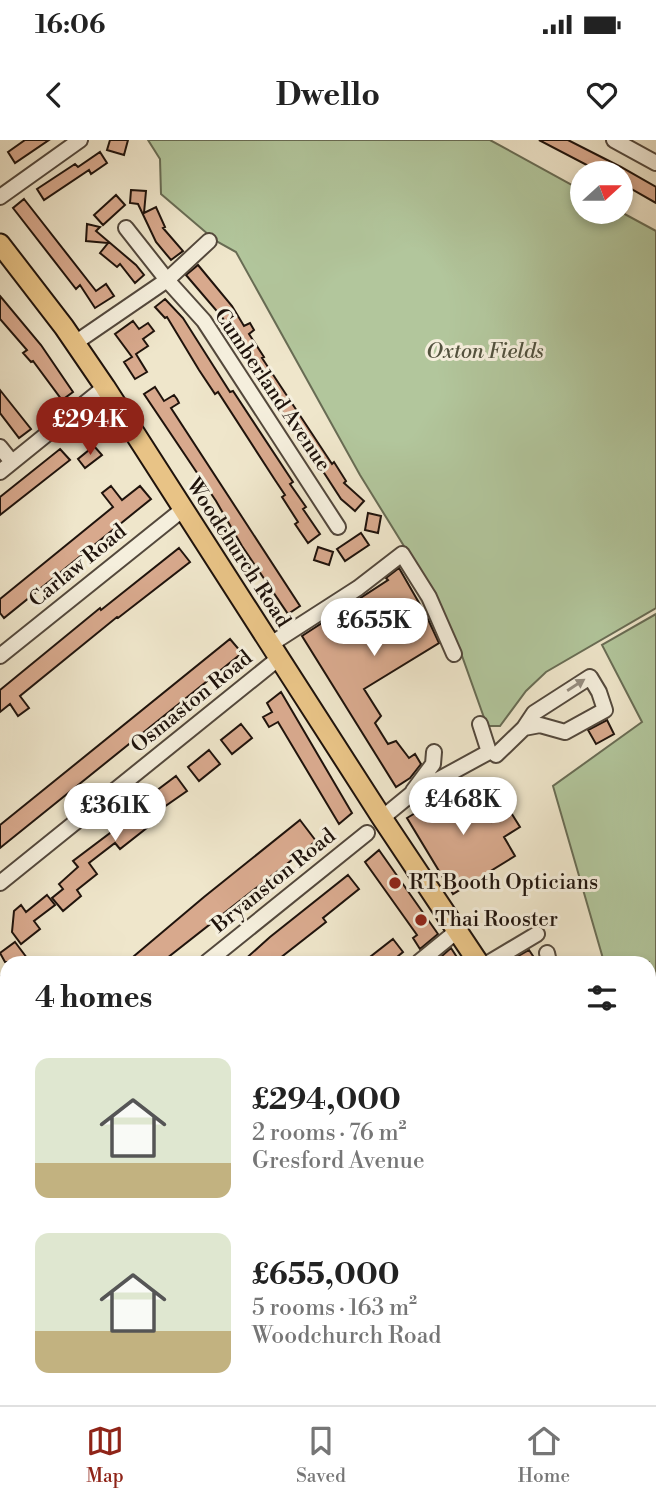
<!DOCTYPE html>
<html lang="en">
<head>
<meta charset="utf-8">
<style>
  :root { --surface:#fff; --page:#f6f6f6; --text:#222; --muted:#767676; --line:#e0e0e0; --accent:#8f2418 }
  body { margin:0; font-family:"Libre Bodoni",serif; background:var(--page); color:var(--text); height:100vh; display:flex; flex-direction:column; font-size:26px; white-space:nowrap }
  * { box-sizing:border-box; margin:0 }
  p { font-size:23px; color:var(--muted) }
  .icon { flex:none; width:38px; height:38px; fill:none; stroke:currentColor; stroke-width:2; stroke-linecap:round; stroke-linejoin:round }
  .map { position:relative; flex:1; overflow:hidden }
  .sheet { position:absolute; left:0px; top:816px; width:656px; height:450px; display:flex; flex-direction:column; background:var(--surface); border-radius:21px 21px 0 0; box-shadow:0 4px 10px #0003 }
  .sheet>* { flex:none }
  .needle { width:46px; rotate:69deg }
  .fabs { position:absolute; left:570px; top:21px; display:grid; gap:14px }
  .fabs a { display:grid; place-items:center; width:63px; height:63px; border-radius:50%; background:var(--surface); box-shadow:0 4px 10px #0003; font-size:35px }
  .price { position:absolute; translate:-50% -60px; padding:0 16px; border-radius:24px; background:#fff; color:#222; font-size:23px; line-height:46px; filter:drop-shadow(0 2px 4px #0008) }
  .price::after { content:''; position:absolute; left:50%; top:42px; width:21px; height:16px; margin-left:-10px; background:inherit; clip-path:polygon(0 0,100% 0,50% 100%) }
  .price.on { background:var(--accent); color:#fff }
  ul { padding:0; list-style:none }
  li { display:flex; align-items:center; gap:21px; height:175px; padding:0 35px }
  li span { display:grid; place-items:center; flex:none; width:196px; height:140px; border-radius:14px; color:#555 }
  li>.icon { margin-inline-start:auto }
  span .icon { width:84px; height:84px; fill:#fffc; stroke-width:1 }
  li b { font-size:30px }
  h2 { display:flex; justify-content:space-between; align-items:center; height:84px; padding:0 35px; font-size:30px }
  .status { display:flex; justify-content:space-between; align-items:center; height:49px; padding:0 35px; background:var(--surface); direction:ltr }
  .status svg { height:19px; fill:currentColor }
  header { display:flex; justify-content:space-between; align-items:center; height:91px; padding:0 35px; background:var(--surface); font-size:32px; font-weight:700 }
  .tabs { display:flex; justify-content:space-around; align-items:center; height:98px; border-top:2px solid var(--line); background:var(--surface); font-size:19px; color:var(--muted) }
  .tabs a { display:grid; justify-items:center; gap:4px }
  .tabs .on { color:var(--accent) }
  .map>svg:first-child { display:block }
  .green { fill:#b2c69c; stroke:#686c54; stroke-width:2 }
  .building { fill:#d8a98d; stroke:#1f130c; stroke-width:2 }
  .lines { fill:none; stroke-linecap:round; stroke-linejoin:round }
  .minor-casing { stroke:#53483c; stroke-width:18 }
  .major-casing { stroke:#1f130c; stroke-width:21 }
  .highway-casing { stroke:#1f130c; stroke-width:23 }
  .minor { stroke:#f5efdd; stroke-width:14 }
  .major { stroke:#e8c386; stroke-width:18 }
  .highway { stroke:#e8c386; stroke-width:19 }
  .oneway { fill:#958c7f }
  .poi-dot { fill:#8f2418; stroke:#f5efdd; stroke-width:2.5 }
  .labels { text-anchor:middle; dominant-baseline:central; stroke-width:6; stroke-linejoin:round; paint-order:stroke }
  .park-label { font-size:21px; font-style:italic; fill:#52523e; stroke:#f5efdd }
  .street-label { font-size:21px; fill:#1f130c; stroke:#f5efdd }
  .poi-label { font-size:21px; fill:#1f130c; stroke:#f5efdd; text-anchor:start }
</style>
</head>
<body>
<div class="status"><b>16:06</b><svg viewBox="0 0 49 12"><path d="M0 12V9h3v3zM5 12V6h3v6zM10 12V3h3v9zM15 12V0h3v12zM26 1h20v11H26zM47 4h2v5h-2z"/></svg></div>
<header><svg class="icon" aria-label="back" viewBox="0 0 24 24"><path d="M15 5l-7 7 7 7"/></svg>Dwello<svg class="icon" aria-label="heart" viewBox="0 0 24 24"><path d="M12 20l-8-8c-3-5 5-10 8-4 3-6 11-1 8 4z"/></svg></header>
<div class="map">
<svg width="656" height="1265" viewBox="0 0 656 1265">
  <rect width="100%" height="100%" fill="#efe6cb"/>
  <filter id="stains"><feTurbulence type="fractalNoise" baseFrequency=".00286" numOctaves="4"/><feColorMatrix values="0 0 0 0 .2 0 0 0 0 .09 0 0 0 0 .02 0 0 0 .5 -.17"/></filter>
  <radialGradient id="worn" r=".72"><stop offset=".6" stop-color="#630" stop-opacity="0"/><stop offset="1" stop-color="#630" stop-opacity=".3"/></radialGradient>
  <!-- green -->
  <path class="green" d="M148 0H490L583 51V72H621L656 91V468L546 532 526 551 500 586H487L462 516 433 453 360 335 236 112 216 101 161 54 160 19Z
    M656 474V1003L649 976V822H604L553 646 642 582 602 505Z"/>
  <!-- building -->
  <path class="building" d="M25 0H49L15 23 8 12Z
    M110 0H128L124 15 107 10Z
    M539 0H568L621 27 656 47V63L621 43V33H602Z
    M100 12 107 23 91 34 89 30 44 60 37 49 75 24 78 27Z
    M131 50 146 51 144 73 156 67 165 87 163 88 183 111 171 120 156 102 138 64 130 63Z
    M116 55 125 65 103 85 94 75Z
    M24 59 96 151 106 144 114 156 95 168 80 145 76 149 13 68Z
    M87 84 100 87 96 91 136 125 144 135 135 143 120 124 117 127 100 113 108 103 86 101Z
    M198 125 232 166 244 186 250 183 254 190 249 194 264 217 262 218 332 324 334 322 346 341 344 343 364 361 355 371 341 359 317 322 315 323 222 177 186 135Z
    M0 156 41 205 73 252 62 260 33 221 31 222 23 213 27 210 0 179Z
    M165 159 183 178 230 252 233 251 293 342 290 344 306 367 303 369 320 394 308 403 295 384 298 382 282 357 285 355 275 340 218 252 215 254 199 230 167 177 165 178 155 167Z
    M133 181 139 189 148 183 154 191 143 199 148 206 136 214 147 232 135 239 124 222 132 217 115 194Z
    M155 247 164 261 174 255 177 259 179 263 171 268 300 466 288 474 242 406 216 361 144 254Z
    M0 250 31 289 19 298 0 273Z
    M89 279 101 295 90 304 77 288Z
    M94 306 102 315 85 328 78 319Z
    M60 309 70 320 0 375V357Z
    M111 346 122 360 140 346 151 359 4 478 0 473V459L113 367 102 353Z
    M368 373 381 376 378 393 365 390Z
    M361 393 369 405 345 421 337 409Z
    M318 407 333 412 329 425 314 420Z
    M179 408 190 422 118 478 117 477 20 556 29 568 18 576 10 564 0 572V550L100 468 101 470Z
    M399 428 426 475 439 503 364 549 381 576 375 583 388 604 396 601 409 618 415 614 421 624 410 638 396 647 302 496 388 440 386 438Z
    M230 499 242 513 0 708V685Z
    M281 552 352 673 339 684 278 582 269 587 263 577 272 572 267 563Z
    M607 580 614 594 596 604 588 590Z
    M241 584 252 598 232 614 221 600Z
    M209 610 220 624 199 641 188 627Z
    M176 636 187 651 144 681 148 687 120 709 115 703 89 723 97 734 77 750 81 756 63 771 52 758 63 749 59 744 78 727 73 721 159 656 156 651Z
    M467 642 492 682 510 671 520 687 504 697 515 716 453 754 407 678Z
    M300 680 316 701 162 822H127L204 757Z
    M379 710 438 794 420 809 413 798 417 795 365 722Z
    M348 735 359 749 323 778 326 782 275 822H242L270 797Z
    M47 755 55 765 34 781 40 789 21 804 12 792 14 771 21 765 26 772Z
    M393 799 403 812 391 822H374L370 817Z
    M15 802 27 818 21 822H5L0 813Z
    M451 808 460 822H434L442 816Z
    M529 810 537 822H508Z"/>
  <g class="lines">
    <!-- minor casing -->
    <g class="minor-casing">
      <path id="minor" d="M614 0 656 23
        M0 57 80 0
        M126 88 167 140 204 181 338 387
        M75 203 167 140 209 101
        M0 307 12 322
        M0 332 105 247
        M271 504 358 448 402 414 429 457 454 514
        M0 516 182 370
        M496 615 524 588 534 573 590 537 599 552 605 570 565 592 540 585 524 588
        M413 651 433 624 434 612
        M382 678 410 655 489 612 480 584
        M0 743 279 518
        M547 813 549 822
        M207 822 367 693
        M419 822 457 791
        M490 822 537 794
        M0 844 7 854
        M0 1100 7 1084
        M295 1258 300 1265
        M111 1265 114 1258
        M370 1265 375 1258
        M427 1265 433 1258
        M500 1265 506 1258"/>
    </g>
    <!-- major casing -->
    <g class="major-casing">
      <path id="major" d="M648 1265 656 1256"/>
    </g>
    <!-- highway casing -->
    <g class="highway-casing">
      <path id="highway" d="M0 104 64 187 105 247 382 678 478 822
        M649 1120 656 1127"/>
    </g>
    <!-- minor -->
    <use href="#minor" class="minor"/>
    <!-- major -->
    <use href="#major" class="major"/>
    <!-- highway -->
    <use href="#highway" class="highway"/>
  </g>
  <!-- one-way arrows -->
  <defs><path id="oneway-solid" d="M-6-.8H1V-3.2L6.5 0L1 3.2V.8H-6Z" transform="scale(1.75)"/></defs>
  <use class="oneway" href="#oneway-solid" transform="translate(576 545) rotate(-33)"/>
  <!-- markers -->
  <g class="poi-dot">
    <circle cx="395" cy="743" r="7"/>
    <circle cx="421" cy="780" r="7"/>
  </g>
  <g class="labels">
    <!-- park labels -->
    <g class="park-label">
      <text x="485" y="212">Oxton Fields</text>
    </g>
    <!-- street labels -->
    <g class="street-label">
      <text transform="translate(272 250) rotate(56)">Cumberland Avenue</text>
      <text transform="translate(238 413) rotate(57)">Woodchurch Road</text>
      <text transform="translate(78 426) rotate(-39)">Carlaw Road</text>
      <text transform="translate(192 562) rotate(-39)">Osmaston Road</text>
      <text transform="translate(274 741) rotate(-39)">Bryanston Road</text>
    </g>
    <!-- poi labels -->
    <g class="poi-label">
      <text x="409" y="743">RT Booth Opticians</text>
      <text x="435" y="780">Thai Rooster</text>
    </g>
  </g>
  <rect width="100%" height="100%" filter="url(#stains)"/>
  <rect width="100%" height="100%" fill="url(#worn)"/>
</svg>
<div class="fabs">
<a><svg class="needle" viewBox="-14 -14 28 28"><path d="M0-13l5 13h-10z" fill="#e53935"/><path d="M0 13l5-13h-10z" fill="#767676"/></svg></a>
</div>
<b class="price on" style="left:90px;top:317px">£294K</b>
<b class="price" style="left:374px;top:518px">£655K</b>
<b class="price" style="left:463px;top:697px">£468K</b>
<b class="price" style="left:115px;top:703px">£361K</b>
<section class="sheet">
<h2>4 homes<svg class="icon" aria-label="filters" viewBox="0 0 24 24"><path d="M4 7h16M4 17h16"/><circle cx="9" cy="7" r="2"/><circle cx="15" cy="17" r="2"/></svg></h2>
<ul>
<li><span style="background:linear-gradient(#dfe7d0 75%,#c2b280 0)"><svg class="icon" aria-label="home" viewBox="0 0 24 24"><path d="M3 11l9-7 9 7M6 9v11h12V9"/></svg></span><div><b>£294,000</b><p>2 rooms · 76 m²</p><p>Gresford Avenue</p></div></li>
<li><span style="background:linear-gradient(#dfe7d0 70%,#c2b280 0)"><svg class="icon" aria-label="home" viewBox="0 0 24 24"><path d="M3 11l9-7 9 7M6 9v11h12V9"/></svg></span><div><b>£655,000</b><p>5 rooms · 163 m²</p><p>Woodchurch Road</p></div></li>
</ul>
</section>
</div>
<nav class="tabs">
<a class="on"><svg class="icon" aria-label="map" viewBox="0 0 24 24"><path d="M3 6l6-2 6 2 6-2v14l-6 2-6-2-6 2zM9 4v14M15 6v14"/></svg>Map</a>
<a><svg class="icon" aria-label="saved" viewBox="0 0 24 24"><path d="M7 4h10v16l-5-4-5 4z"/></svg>Saved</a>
<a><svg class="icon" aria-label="home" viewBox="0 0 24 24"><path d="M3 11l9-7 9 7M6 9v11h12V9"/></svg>Home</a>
</nav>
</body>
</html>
